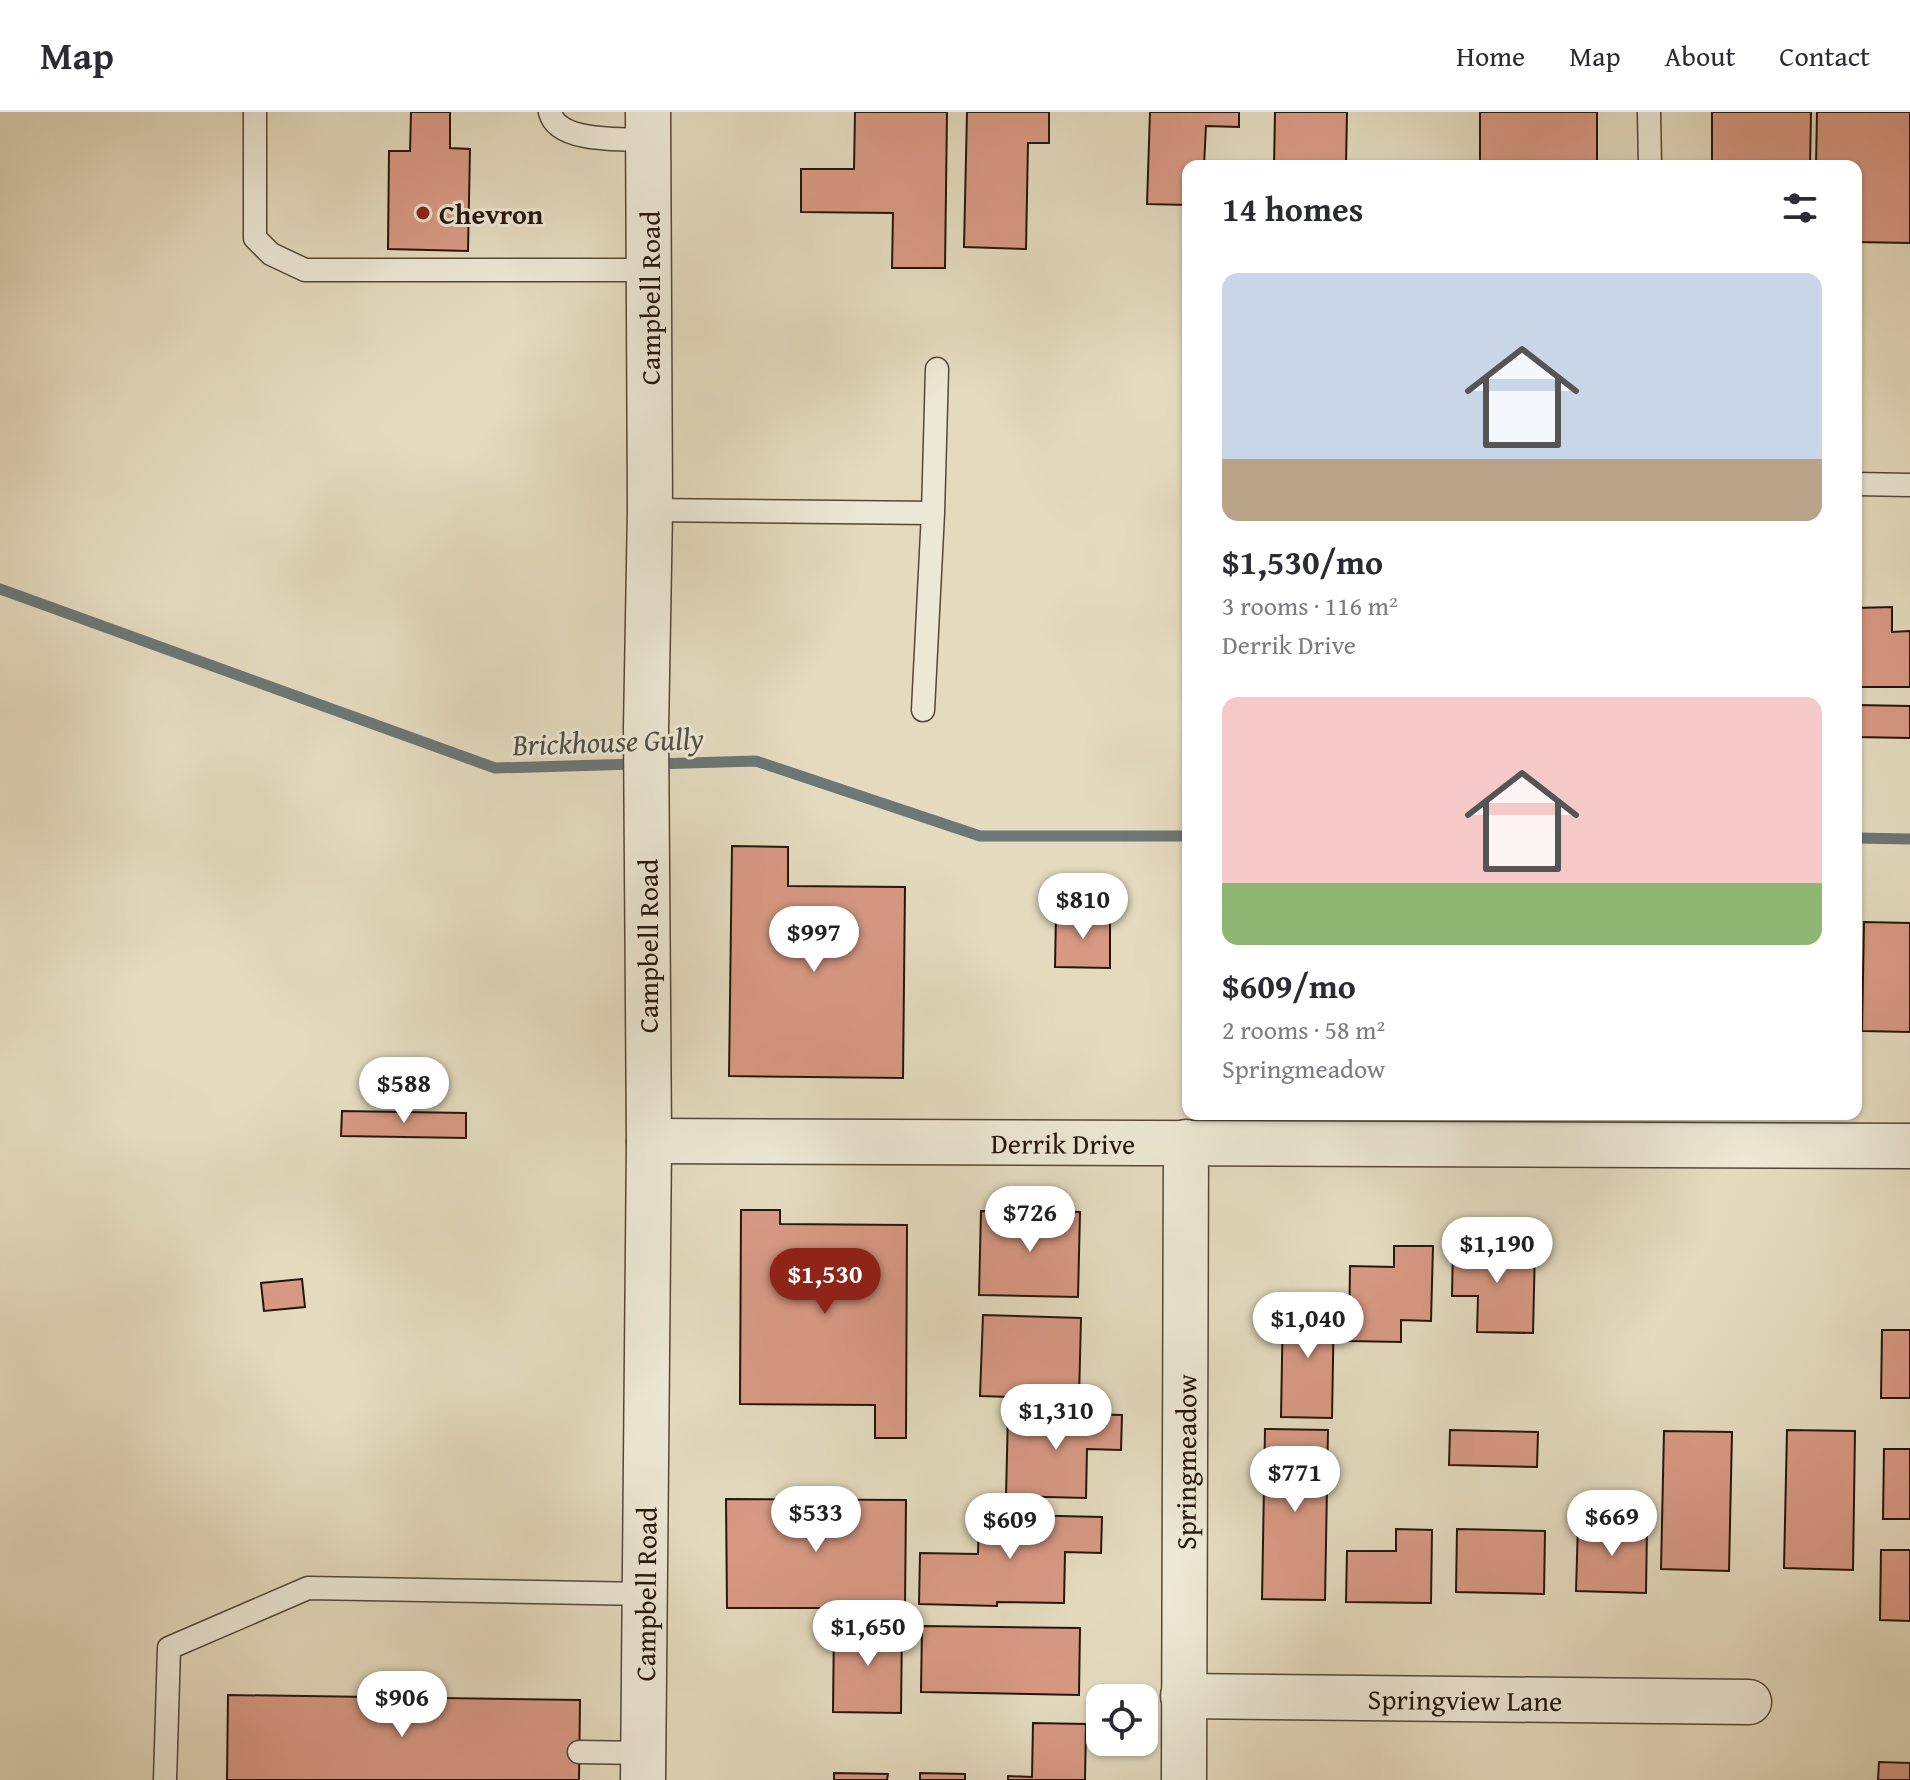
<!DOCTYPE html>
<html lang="en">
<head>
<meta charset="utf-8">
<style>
  :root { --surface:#fff; --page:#f2f2f3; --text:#2b2b33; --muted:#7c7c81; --line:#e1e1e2; --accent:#8f2418 }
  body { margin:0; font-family:"Gentium Book Plus",serif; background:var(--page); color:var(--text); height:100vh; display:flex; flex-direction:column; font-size:30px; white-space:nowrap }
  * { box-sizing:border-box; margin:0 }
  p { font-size:26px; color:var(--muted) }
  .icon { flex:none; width:44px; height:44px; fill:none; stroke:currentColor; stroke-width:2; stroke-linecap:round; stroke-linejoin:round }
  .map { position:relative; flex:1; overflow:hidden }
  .side { position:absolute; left:1182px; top:48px; width:680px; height:960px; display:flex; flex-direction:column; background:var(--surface); border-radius:16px; box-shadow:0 2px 6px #0004 }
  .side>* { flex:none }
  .fabs { position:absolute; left:1086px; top:1572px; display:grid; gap:16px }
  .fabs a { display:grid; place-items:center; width:72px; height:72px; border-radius:16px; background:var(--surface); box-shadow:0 2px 6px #0004; font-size:40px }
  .price { position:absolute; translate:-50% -68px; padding:0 18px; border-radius:28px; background:#fff; color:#222; font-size:26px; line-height:52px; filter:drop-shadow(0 2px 4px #0008) }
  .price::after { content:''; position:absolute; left:50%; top:48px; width:24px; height:18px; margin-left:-12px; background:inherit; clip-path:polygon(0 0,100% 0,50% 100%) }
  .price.active { background:var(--accent); color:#fff }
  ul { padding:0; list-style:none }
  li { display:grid; align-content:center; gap:16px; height:424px; padding:0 40px }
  li span { display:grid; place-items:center; height:248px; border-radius:16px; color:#555 }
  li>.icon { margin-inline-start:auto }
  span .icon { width:144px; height:144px; fill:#fffc; stroke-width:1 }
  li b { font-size:34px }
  h2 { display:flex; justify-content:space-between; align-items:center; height:96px; padding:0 40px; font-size:34px }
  header { display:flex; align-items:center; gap:48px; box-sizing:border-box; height:112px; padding:0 40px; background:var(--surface); border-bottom:2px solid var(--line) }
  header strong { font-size:38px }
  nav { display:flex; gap:44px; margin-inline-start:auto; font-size:28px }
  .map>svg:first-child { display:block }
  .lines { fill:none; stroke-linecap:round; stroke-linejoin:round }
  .stream { stroke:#6c7776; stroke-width:11 }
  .building { fill:#d89984; stroke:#24160b; stroke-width:2 }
  .service-casing { stroke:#544738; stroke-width:25 }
  .minor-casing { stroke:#544738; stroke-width:47 }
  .tertiary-casing { stroke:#544738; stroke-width:47 }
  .service { stroke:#ede8d5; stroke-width:22 }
  .minor { stroke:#ede8d5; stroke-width:44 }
  .tertiary { stroke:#ede8d5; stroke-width:44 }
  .poi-dot { fill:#8f2418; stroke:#ede8d5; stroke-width:3 }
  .labels { text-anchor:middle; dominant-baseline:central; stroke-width:6; stroke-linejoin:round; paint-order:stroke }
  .poi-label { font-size:28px; font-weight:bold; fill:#24160b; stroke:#ede8d5; text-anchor:start }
  .street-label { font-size:28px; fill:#24160b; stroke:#ede8d5 }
  .water-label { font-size:30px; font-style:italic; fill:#4e4f4a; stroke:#ede8d5 }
</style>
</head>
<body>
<header>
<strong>Map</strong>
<nav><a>Home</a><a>Map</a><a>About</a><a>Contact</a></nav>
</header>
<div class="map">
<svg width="1910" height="1668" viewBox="0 0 1910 1668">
  <rect width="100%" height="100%" fill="#e4dbbf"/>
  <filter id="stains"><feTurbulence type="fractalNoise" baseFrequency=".0025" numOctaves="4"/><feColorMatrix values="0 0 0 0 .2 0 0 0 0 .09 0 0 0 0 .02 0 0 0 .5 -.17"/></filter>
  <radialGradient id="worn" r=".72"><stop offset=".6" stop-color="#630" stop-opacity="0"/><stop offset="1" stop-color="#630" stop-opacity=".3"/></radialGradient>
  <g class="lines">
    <!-- stream -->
    <path class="stream" d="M0 477 495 656 636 652
      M653 652 756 649 980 724H1188
      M1856 726 1910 727"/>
  </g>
  <!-- building -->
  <path class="building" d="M411 0H450V36L470 37 468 139 388 137 389 39H410Z
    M855 0H947L945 156H892L893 101 801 100V57H854Z
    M967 0H1049V31H1028L1026 137 964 135Z
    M1150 0H1239V15L1206 14 1204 54H1188V93L1147 92Z
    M1275 0H1347L1346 54H1274Z
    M1480 0H1597V54H1480Z
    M1712 0H1811L1810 54H1712Z
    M1817 0H1910V131L1856 130V54H1816Z
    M1892 495V520L1910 519V575H1856V496Z
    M1856 593 1910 594V626L1856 625Z
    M732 734 788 735V774L905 775 903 966 729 964Z
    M1056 802 1110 803V856L1055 855Z
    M1864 810 1910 811V920L1862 919Z
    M342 999 466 1001V1026L341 1024Z
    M741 1098H780V1112L907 1113 906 1326H875V1293L740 1292Z
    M981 1099 1080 1100 1078 1185 979 1183Z
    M1453 1133 1535 1135 1533 1221 1477 1220 1478 1184H1452Z
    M1394 1134H1433L1431 1209 1401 1208V1230L1349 1229 1350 1154 1394 1155Z
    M302 1167 305 1195 264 1199 261 1171Z
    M1283 1191 1334 1192 1332 1306 1281 1305Z
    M983 1203 1081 1206 1079 1287 980 1284Z
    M1882 1218H1910V1286H1881Z
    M1008 1300 1122 1303 1121 1338 1087 1337 1086 1386 1006 1384Z
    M1265 1317 1328 1318 1325 1488 1262 1487Z
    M1450 1318 1538 1320 1537 1355 1449 1353Z
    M1787 1318 1855 1319 1853 1458 1784 1456Z
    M1664 1319 1732 1320 1729 1459 1661 1457Z
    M1884 1337H1910V1407H1883Z
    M726 1387 906 1388 905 1496H727Z
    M979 1402 1102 1405 1101 1441 1065 1440 1064 1491 997 1490V1494L919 1492 920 1441 978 1442Z
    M1578 1412 1647 1413 1646 1481 1576 1479Z
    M1396 1417 1432 1418 1431 1491 1346 1490 1347 1439H1396Z
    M1457 1417 1545 1419 1544 1482 1456 1480Z
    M1881 1438H1910V1509L1880 1508Z
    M834 1510 902 1511 901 1601 833 1600Z
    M922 1514 1080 1516 1079 1583 921 1580Z
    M228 1583 580 1588 579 1668H227Z
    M1033 1611 1086 1612 1085 1668H1008V1664L1032 1665Z
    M1879 1650 1910 1651V1668H1878Z
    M834 1661 888 1662 887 1668H834Z
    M920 1661 965 1662V1668H920Z"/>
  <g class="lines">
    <!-- service casing -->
    <g class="service-casing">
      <path id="service" d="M255 0V126L271 142 305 158H649
        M550 0C557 31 622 27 648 28
        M1649 0 1650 54
        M1856 372 1910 373
        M650 398 933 401 937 257
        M923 598 933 401
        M579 1640 644 1641
        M165 1668 169 1536 308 1476 645 1482"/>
    </g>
    <!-- minor casing -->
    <g class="minor-casing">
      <g id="minor">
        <path id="s1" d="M649 1029 1910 1034"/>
        <path id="s2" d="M1183 1584 1749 1590"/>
        <path id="s3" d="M1184 1668 1186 1030"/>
      </g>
    </g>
    <!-- tertiary casing -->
    <g class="tertiary-casing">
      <g id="tertiary">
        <path id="s4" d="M643 1668 649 1029 646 617 650 398 648 0"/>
      </g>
    </g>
    <!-- service -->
    <use href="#service" class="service"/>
    <!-- minor -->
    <use href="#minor" class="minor"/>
    <!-- tertiary -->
    <use href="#tertiary" class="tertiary"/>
  </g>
  <!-- markers -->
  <circle class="poi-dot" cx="423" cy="101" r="8"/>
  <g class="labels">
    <!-- poi labels -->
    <g class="poi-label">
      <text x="439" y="101">Chevron</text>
    </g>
    <!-- street labels -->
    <g class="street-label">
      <text transform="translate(649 186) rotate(-90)">Campbell Road</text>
      <text transform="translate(647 834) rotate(-90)">Campbell Road</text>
      <text stroke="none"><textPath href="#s1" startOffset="414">Derrik Drive</textPath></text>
      <text stroke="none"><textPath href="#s3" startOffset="318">Springmeadow</textPath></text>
      <text stroke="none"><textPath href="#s4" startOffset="186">Campbell Road</textPath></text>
      <text stroke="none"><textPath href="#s2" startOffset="282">Springview Lane</textPath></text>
    </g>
    <!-- water labels -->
    <g class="water-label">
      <text transform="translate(608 629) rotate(-2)">Brickhouse Gully</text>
    </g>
  </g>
  <rect width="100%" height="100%" filter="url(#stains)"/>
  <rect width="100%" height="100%" fill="url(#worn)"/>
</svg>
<div class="fabs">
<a><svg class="icon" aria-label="locate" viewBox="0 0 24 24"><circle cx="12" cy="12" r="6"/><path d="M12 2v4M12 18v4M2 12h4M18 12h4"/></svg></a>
</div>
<b class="price" style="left:1083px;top:829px">$810</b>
<b class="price" style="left:814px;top:862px">$997</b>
<b class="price" style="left:404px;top:1013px">$588</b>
<b class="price" style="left:1030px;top:1142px">$726</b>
<b class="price" style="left:1497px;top:1173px">$1,190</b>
<b class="price active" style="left:825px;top:1204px">$1,530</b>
<b class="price" style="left:1308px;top:1248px">$1,040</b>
<b class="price" style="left:1056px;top:1340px">$1,310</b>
<b class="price" style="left:1295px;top:1402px">$771</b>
<b class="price" style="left:816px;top:1442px">$533</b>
<b class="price" style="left:1612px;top:1446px">$669</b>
<b class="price" style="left:1010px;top:1449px">$609</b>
<b class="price" style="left:868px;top:1556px">$1,650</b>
<b class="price" style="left:402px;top:1627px">$906</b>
<section class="side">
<h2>14 homes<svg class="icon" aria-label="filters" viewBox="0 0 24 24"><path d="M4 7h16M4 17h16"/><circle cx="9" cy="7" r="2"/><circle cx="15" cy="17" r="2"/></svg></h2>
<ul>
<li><span style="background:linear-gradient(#c9d6e8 75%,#b9a48a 0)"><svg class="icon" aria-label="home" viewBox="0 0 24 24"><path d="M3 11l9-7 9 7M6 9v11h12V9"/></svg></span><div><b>$1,530/mo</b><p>3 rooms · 116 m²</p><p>Derrik Drive</p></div></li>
<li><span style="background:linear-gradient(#f6c9c9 75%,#8fb573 0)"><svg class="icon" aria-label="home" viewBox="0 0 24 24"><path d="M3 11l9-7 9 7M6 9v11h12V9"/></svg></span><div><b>$609/mo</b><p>2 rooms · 58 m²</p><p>Springmeadow</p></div></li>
</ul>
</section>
</div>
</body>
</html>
